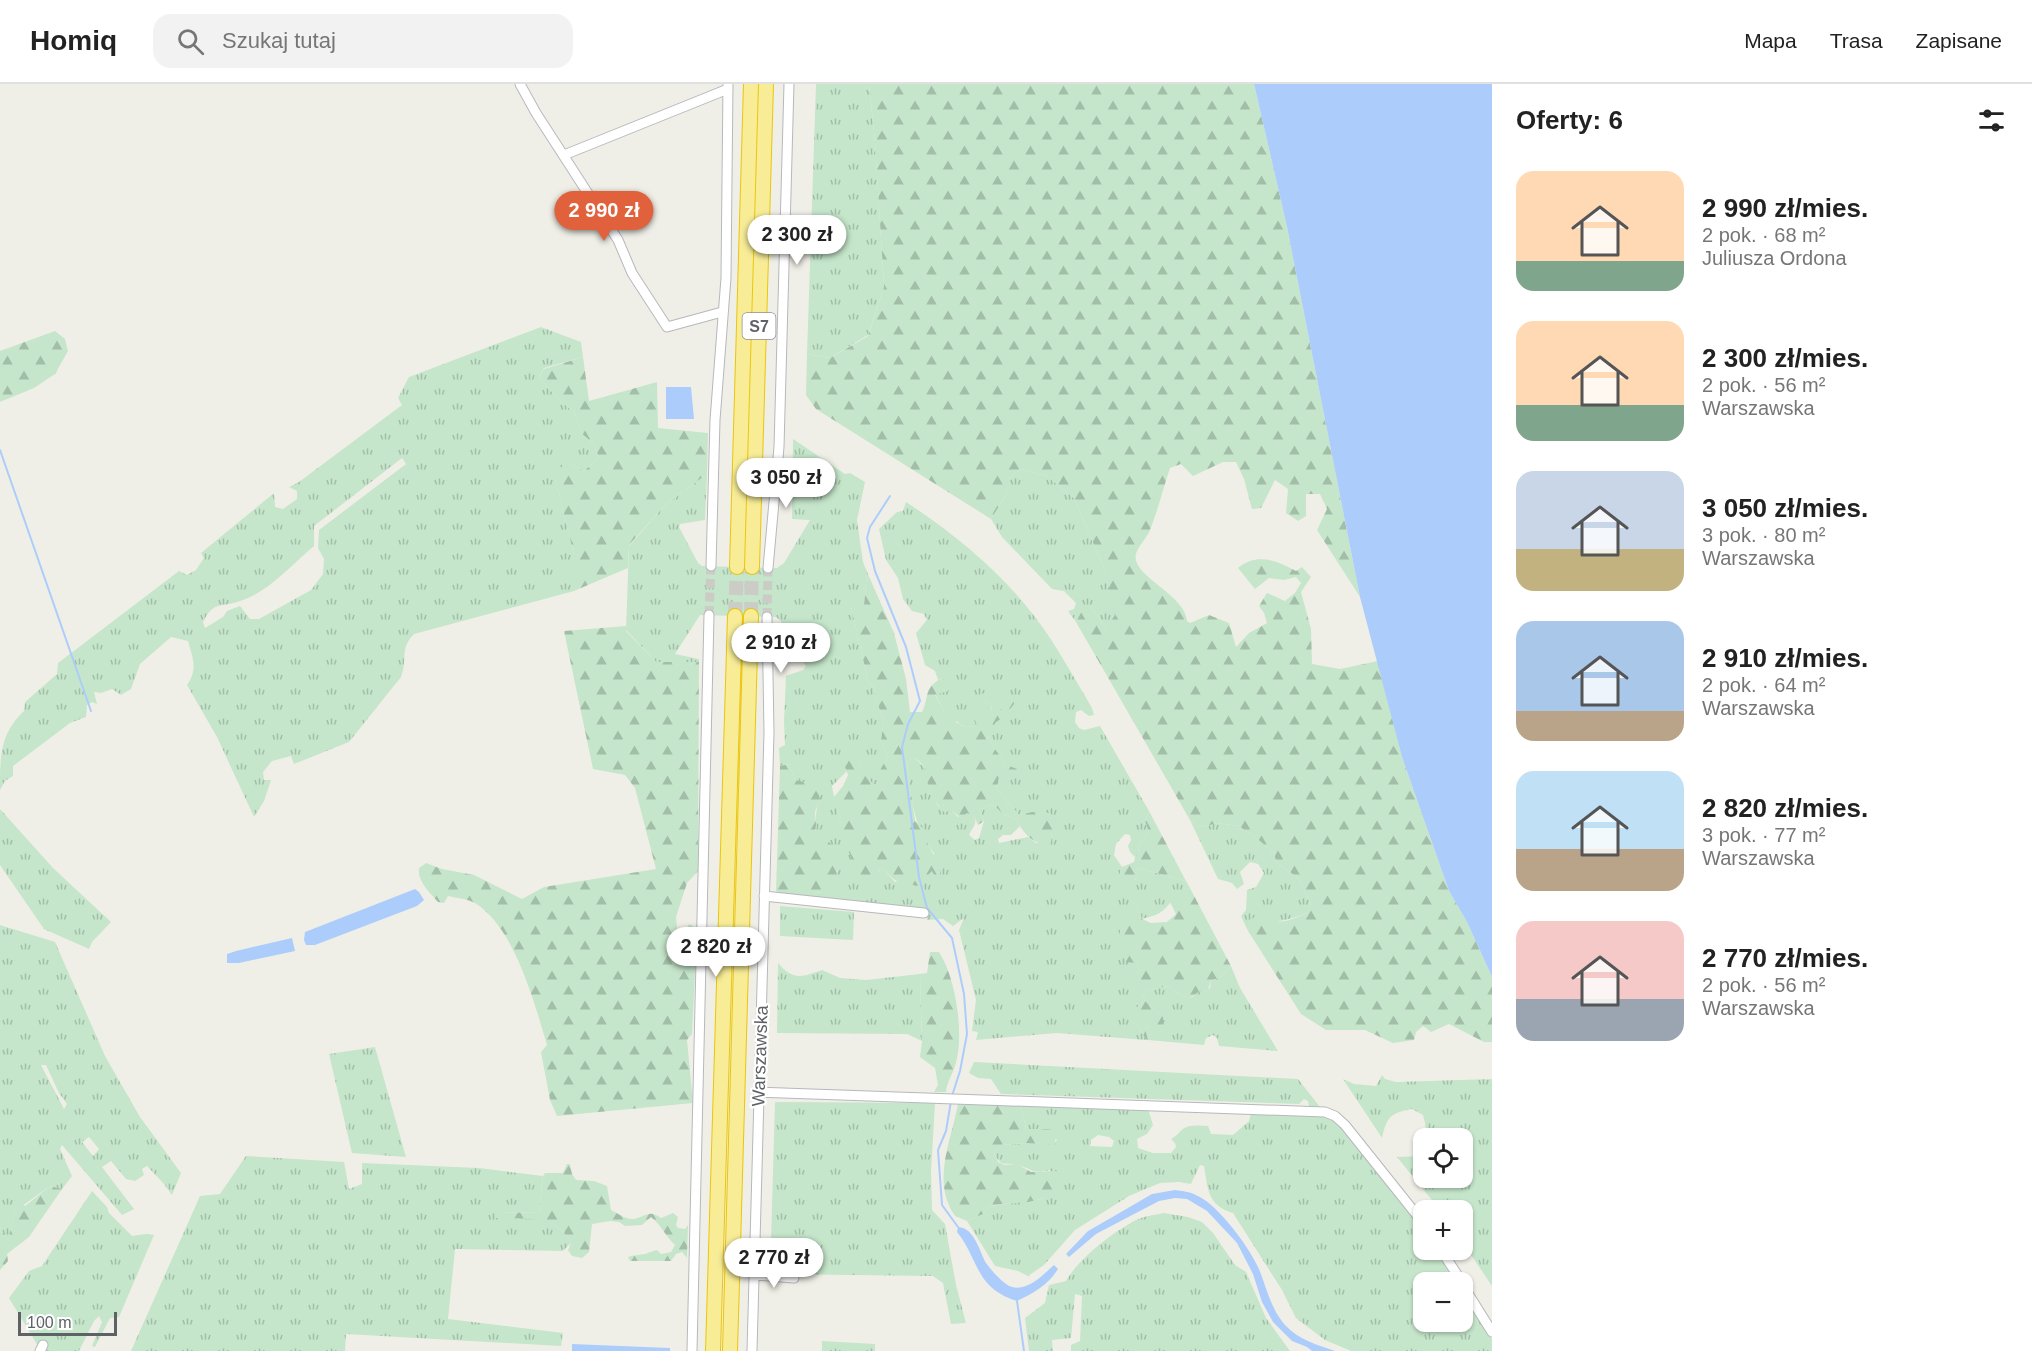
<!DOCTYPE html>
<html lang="pl">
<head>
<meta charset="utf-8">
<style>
  :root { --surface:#fff; --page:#f2f2f2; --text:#222; --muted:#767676; --line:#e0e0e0; --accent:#e1613c }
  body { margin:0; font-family:Arial,sans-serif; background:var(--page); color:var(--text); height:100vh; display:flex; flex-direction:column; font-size:22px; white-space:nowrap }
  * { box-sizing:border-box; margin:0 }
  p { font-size:20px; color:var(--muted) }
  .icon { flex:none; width:33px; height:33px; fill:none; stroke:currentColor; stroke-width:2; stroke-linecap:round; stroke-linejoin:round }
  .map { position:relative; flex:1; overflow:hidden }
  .side { display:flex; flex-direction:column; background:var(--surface); width:540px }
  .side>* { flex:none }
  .fabs { position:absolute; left:1413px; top:1044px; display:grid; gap:12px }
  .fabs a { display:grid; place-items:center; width:60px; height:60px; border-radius:12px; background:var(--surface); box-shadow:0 2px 4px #0004; font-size:30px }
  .scale { position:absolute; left:18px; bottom:15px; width:99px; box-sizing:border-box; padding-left:6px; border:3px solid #5e6166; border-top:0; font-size:16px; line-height:21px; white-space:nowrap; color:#5e6166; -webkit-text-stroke:4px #fff; paint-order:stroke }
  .price { position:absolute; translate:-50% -51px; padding:0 14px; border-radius:21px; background:#fff; color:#222; font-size:20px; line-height:39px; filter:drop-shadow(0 2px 3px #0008) }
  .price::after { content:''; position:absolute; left:50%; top:36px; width:18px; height:14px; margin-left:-9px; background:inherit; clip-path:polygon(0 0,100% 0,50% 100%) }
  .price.active { background:var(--accent); color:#fff }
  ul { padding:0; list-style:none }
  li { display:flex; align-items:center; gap:18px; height:150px; padding:0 24px }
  li span { display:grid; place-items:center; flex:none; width:168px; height:120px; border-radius:18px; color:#555 }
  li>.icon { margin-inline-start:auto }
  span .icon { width:72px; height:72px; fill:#fffc; stroke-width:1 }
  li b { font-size:26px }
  h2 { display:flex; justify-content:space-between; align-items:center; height:72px; padding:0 24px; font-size:26px }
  header { display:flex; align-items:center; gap:36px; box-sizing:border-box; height:84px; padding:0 30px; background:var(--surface); border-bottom:2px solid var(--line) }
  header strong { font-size:28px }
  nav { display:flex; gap:33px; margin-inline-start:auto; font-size:21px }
  .search { width:420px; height:54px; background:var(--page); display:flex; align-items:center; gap:15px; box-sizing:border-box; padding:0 21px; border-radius:18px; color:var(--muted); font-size:22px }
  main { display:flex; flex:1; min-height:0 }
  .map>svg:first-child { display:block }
  .grass { fill:url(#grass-tufts); fill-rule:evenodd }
  .forest { fill:url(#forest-firs) }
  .water { fill:#accdfb }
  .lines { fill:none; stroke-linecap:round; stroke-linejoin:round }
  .stream { stroke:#accdfb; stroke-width:2 }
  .minor-tunnel { stroke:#ccccc7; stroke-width:9; stroke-dasharray:9 4.5; stroke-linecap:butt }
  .highway-tunnel { stroke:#ccccc7; stroke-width:14; stroke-dasharray:14 7; stroke-linecap:butt }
  .minor-casing { stroke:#b7b8bd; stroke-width:11 }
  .highway-casing { stroke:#ebc50c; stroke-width:16 }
  .minor { stroke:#fff; stroke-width:9 }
  .highway { stroke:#f8ed96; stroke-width:14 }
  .labels { text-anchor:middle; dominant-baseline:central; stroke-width:4.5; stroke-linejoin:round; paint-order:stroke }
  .shield { fill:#fff; stroke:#8e9094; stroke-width:1.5 }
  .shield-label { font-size:16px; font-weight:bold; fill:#5e6166 }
  .street-label { font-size:18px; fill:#5e6166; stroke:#fff }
</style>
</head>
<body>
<header>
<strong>Homiq</strong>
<div class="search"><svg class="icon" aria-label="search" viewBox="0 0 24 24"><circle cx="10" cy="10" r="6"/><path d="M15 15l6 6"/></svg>Szukaj tutaj</div>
<nav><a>Mapa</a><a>Trasa</a><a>Zapisane</a></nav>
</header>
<main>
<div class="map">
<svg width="1492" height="1267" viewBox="0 0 1492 1267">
  <defs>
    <pattern id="grass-tufts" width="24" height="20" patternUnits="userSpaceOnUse" patternTransform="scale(1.5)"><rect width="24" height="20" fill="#c5e6ca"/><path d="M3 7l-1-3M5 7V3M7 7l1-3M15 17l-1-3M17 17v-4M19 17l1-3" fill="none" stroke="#a3bea8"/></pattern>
    <pattern id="forest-firs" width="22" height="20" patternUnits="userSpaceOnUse" patternTransform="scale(1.5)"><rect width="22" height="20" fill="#c5e6ca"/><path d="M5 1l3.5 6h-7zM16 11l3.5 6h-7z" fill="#a3bea8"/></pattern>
  </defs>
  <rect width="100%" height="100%" fill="#f0efe7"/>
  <!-- grass -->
  <path class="grass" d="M816 0H869L875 58 884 203 868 251 830 274 807 270Z
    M541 243 581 258 583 273 544 284 539 293 558 315 575 329 581 349 594 360 599 374 584 387 572 380 555 394 574 471V507L414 550C399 565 408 575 401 593L349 658 294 680 291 672 272 677 263 688 264 696H271L264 717 254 733 217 653 187 601C198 585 193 575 188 557L171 553 140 580 131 605 121 611 112 605 101 609 94 608 97 620 92 618 87 621 86 633 70 639 13 682V692L5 697 0 706C0 671 0 650 24 627L25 618 57 590 58 579 179 487 187 491 196 486 204 474 201 469 274 409 275 423 283 425 297 415V407L289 403 299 398 402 321 398 314 409 293ZM402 374 406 380 319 446 318 464 324 475 323 490 311 506 259 535H250L240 522 227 527 223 533 205 544 203 538C214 517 218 524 237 518 267 510 290 482 314 462V442Z
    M793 355 845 390 850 389 865 398 857 436 863 478 867 488 864 522H851L868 597 874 604 875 614 884 636 881 656 888 673 881 684 885 698 876 702C864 694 861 688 858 674L844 677 847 687 832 702C833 710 841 743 845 749 854 763 868 777 879 790L880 784 883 785 895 798 932 787 934 769C912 741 912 714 907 679L911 674H915L927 686 929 703 938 722 952 727 958 733 967 728 974 731C978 741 972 743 969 751L975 756 979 754 984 737 980 725 993 720 1004 731 1016 735 1020 742 1011 751H1003L998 755 999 759 1028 753 1036 759 1051 758 1052 746 1032 728 1019 731 997 705 999 692 1004 680C1000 668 992 666 988 652L1000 625 999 620 982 615 991 621 992 628 979 627 977 642 964 643 944 628 935 610 942 594 938 596 935 587 925 581 916 549 927 536 924 530 912 527 903 515 898 494 886 476 879 445 897 428 903 427 906 418C963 455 1015 500 1052 557 1066 579 1079 602 1092 624L1094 631 1089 632 1081 626 1076 628 1075 638 1079 644 1084 646 1100 642 1149 727 1145 737 1149 748 1139 762 1138 771 1135 773 1130 768 1128 762 1131 756 1130 751 1125 750 1116 760 1114 771 1122 783 1119 793 1135 797 1138 784 1186 797 1190 804C1174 807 1173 820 1161 828 1156 832 1148 833 1142 835L1137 822 1136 879 1141 888 1142 919 1136 938 1146 956 1057 949 976 956 978 948 972 947 976 916 959 846 964 834 953 842 943 835 927 836V828L814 817 815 808 822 809 837 787 815 749C817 735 814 729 820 715L795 696 789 680 780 682 779 664 785 661 784 638 786 592 803 586 806 582 780 536 776 533 700 531 675 570 699 575V578H656L626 546 629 462 665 421 707 390 705 436 680 440 679 443 698 479 702 482 777 484 784 479 810 436 792 435Z
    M1020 385 1047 392 1074 414 1104 484 1116 532 1106 544 1093 526 1085 522 1076 538 1068 527 1074 525 1076 519 1064 507 1052 505 1002 453 991 435 1008 408V395Z
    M0 725 53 784 111 838 92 858 89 865 44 845 0 781Z
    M1190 736 1197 742 1205 743 1216 739 1239 742 1260 757 1274 769 1276 778 1298 794 1311 819 1307 829C1284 838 1275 839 1250 836L1248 847 1241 832 1246 826 1247 806 1256 803 1264 789 1258 780 1250 778 1240 788 1244 800 1237 805 1232 799 1218 795Z
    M780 822 854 828 853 856 780 852Z
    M0 841 55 858 105 972 140 1033 181 1089 172 1111 164 1100 147 1082 142 1085 144 1091 135 1097 126 1095 111 1077 102 1083 134 1125 122 1131 62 1061 60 1065 72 1092 62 1105 50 1102 15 1127 8 1157 0 1143ZM41 981H46L59 1009 67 1020 64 1025ZM89 1053 99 1065 93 1072 82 1058Z
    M778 879C793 897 802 893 822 886L840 894 866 896 920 890 922 957 907 950 777 949Z
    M1231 882 1240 904 1278 967 1219 962 1217 954 1213 951 1206 954 1204 961 1148 956 1144 946 1150 941 1163 939V933L1146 918 1143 911 1146 907 1167 902 1180 911 1191 914 1200 907 1210 904 1211 897 1222 892Z
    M375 963 406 1073 352 1069 329 970Z
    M974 978 1298 995 1320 1023 1309 1022 1308 1017 1304 1015 1299 1020 1001 1010 991 995 978 994 969 989Z
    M1382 991 1385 995 1396 998 1492 995V1202L1463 1159 1462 1126H1440L1397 1073 1423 1072 1424 1094H1462V1054H1440L1426 1043 1423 1031 1412 1025C1391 1029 1387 1032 1382 1054L1343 995 1354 1000 1376 1002Z
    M775 1018 935 1019 931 1088 932 1126 945 1140 956 1201 966 1239 951 1240 943 1199 933 1192 770 1190Z
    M1021 1022 1148 1025 1153 1041 1147 1050 1137 1055 1138 1064 1153 1069H1171L1176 1063 1175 1059 1171 1055C1177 1052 1178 1049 1183 1045 1189 1040 1200 1042 1208 1042L1211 1050 1233 1051 1249 1037 1251 1029 1326 1031 1340 1040 1419 1139 1423 1146 1424 1166H1438L1459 1198H1424V1238H1462L1463 1205 1492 1255V1267H1351L1325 1256 1296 1234 1282 1206 1233 1129C1207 1121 1208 1105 1204 1082L1200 1081 1191 1100 1179 1098 1160 1099 1129 1112 1075 1146 1044 1181 1028 1192 1018 1187 995 1182 967 1137 983 1130 990 1122 1041 1115 1049 1108 1050 1086C1030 1091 1032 1084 1017 1081 1003 1077 1002 1085 994 1069L1001 1061 1027 1059 1055 1060 1057 1056 1050 1045H1026ZM1098 1051 1109 1053 1114 1057 1112 1063 1090 1062 1091 1056Z
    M246 1072 344 1078 349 1105 362 1100V1079L479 1084 543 1092 539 1129 496 1128C522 1132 557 1132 571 1159L563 1167 455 1165 448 1235 563 1249 561 1262 346 1250 345 1267H131L200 1112 220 1110Z
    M92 1107 107 1123 109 1129 132 1152 145 1150 154 1151 119 1233 110 1234 95 1263 92 1262 102 1238 99 1232 94 1237 79 1267H41L9 1214 29 1187 42 1182Z
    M1164 1129 1188 1133 1202 1138 1213 1149 1235 1181 1246 1188 1266 1234 1290 1267H1071V1261L1080 1257 1082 1212 1075 1210 1071 1254 1052 1256 1053 1267H1029L1025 1234 1045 1219 1049 1201 1066 1197C1079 1174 1113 1148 1136 1136 1144 1132 1155 1131 1164 1129Z
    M822 1257 875 1260V1267H822Z"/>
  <!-- forest -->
  <path class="forest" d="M869 0H1254L1287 143 1360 513 1317 446 1327 425 1320 410H1306V432L1298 437 1286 429 1288 405 1275 396 1261 424 1252 425 1244 395 1236 378H1223L1193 392 1181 380 1170 384C1163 405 1158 426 1150 446 1147 454 1138 462 1136 470 1130 491 1186 511 1187 537L1190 539 1209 531 1229 539 1236 563 1249 549 1267 539 1264 529 1259 522 1267 509 1285 517 1295 509 1301 499 1296 493 1284 496 1269 494 1255 505 1238 484C1257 468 1278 477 1296 487L1302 483 1311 493 1301 508 1311 545 1312 580 1340 585 1378 577 1402 673 1449 807 1467 838 1492 893V958H1484L1449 940 1431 948 1423 942 1416 948 1414 956 1393 959 1365 946H1326L1301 930 1248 847 1250 836 1259 830C1281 842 1285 838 1307 829L1311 819 1298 794 1276 778 1274 769 1260 757 1239 742 1216 739 1205 743 1197 742 1190 736 1076 538 1085 521 1093 526 1106 544 1115 531 1104 484 1074 414 1047 392 1020 385 1008 395V408L991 435 816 325 806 311 807 270 830 274 868 252 884 203 875 58Z
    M55 247 65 255 68 267 55 290 34 304 0 318V267Z
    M583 273 589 317 657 298 658 344 708 349 707 390 665 421 629 461 628 484 574 507V471L555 394 564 379 572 380 584 387 599 374 594 360 581 349 575 329 558 315 539 293 544 285Z
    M867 488 894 549 906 595 910 628H922C930 611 923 604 942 594L948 601V607L935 611 944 628 955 630 956 638 964 643 977 642 973 630 979 627H992L991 621 982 615 980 610 987 609 996 612 999 620 1008 613 1013 616 1014 620 1010 625H1000L1003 633 995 639V645L988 652C992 665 1000 668 1004 680L1017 685 1014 691 999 692 997 705 1019 731 1032 728 1050 729 1057 739 1056 743 1052 746 1051 758 1048 762C1031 758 1024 750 1016 735L1004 731 993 720 980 725 984 737 978 741 974 732 967 729 961 734 952 727 944 728C938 722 932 712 929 703 923 688 932 687 915 674H911L907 679 915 737 924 745C925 766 943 774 940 796L936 795 932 787 917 802C897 796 899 802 883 785L880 784 879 790 870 802C848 789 843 737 833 714L843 702 848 691 843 677 851 669 858 674C861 687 864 694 876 701L884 698 879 694 881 684 888 673 881 656 884 636 875 614 874 604 868 597 851 522 864 521Z
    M626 542V547L656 578H699L698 787 687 799 676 833 677 843 668 873 680 865 689 840 696 844 687 871 696 869 692 950 687 956 693 1019 557 1032 550 1016 541 968 547 961C534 918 515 844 475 819 468 815 456 814 448 812L444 819 438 818C430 809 417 797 419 784L426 779 442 785 474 791 522 815 544 803 656 785 635 704 625 691 593 685 564 547Z
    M789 680 795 696 817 701 820 715 815 728 816 741 815 749 821 758H829L835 764 836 771 833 777C839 791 838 801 830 814L822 809 815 808 814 817 782 812 776 807 780 682Z
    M1149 727 1186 797 1138 784 1135 797 1129 802 1123 801 1119 793 1122 783 1134 778 1135 773 1138 770 1139 762 1149 748 1145 737Z
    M1190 804 1231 882 1222 892 1211 897 1207 908 1200 907 1190 914 1180 911 1167 902 1146 907 1143 911 1146 918 1163 933V939L1159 943 1150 941 1145 945 1148 956H1146L1136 938 1135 926 1141 918 1134 906 1136 891 1141 888 1136 879 1126 878C1124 873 1119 866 1119 859 1118 849 1125 823 1137 822L1142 835 1151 839 1167 838 1176 830 1170 818C1175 810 1180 806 1190 804Z
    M930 868H939C956 894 965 952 955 982 952 991 947 998 946 1008H934L938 1001 935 984 920 973 922 957 920 890 927 889Z
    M958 1020 1021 1022 1026 1045H1050L1056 1051 1055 1061 1027 1059 1001 1061 994 1069 998 1078 1005 1081 1017 1080 1031 1088 1056 1087 1062 1095C1046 1123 1022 1117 995 1121L990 1122 983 1130 967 1137 955 1132C931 1098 951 1057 958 1020Z
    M567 1080H570L572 1090 576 1096 594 1097 607 1102 611 1126C617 1129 626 1136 634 1135 645 1133 649 1125 661 1134L673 1129 678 1133 676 1141 678 1144 685 1145 688 1141 687 1174 682 1168 676 1170 671 1177H630L628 1173C634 1171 639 1171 645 1170 649 1169 652 1167 657 1166L661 1170 671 1168 675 1161C665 1152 663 1143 651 1133L642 1141 625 1142 619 1138 610 1137 592 1140 589 1168 582 1174 572 1172 568 1166 571 1159C556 1130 523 1135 496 1134L495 1128 539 1129 543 1092 545 1089H563Z
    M50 1102 62 1105 29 1153 7 1170 8 1177 0 1186V1143L8 1156 15 1127 13 1120 20 1117 25 1122Z"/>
  <!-- water -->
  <path class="water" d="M1254 0H1492V893L1467 838 1449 807 1402 673 1360 513 1287 143Z
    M666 303H691L694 335H666Z
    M415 805 419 808 424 816 417 822 315 861H306L304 856 305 848Z
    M292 854 295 867 239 879H227V870L236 867Z
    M1175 1106C1183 1107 1191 1108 1198 1112 1219 1122 1249 1163 1259 1185 1267 1205 1271 1226 1286 1242 1299 1256 1318 1261 1335 1267H1312L1307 1263 1292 1257 1273 1238 1262 1218 1253 1190 1237 1159 1207 1127 1187 1115 1175 1114 1159 1117 1096 1150 1069 1173 1066 1170 1088 1147 1109 1135 1152 1110Z
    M958 1143C975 1144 979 1167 986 1179 992 1187 998 1194 1006 1200 1023 1212 1042 1192 1054 1181L1058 1185C1048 1201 1034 1209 1017 1217 975 1204 980 1177 957 1148Z
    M572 1260 670 1264V1267H572Z"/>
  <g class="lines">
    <!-- stream -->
    <path class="stream" d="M0 366 91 627
      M890 412 870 443 867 454 875 487 906 563 920 617 908 640 902 663 919 793 927 824 952 854 964 910 967 950 960 987 952 1012
      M951 1017 946 1047 938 1066 942 1121 958 1143
      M1017 1217 1024 1267"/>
    <!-- minor-tunnel -->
    <path class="minor-tunnel" d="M709 531 711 482
      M767 533 768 484"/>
    <!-- highway-tunnel -->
    <path class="highway-tunnel" d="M735 532 737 483
      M751 532 752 483"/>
    <!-- minor casing -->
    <g class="minor-casing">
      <path id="minor" d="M520 0 536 29 618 156 632 189 667 243 722 228
        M564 71 728 5
        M711 482 715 336 726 194 728 0
        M768 484 779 363 789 0
        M764 812 924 829
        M758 1008 1325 1028 1335 1032 1345 1041 1424 1140
        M1441 1166 1462 1198
        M754 1191 794 1194
        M1462 1200 1492 1248
        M40 1267 43 1261
        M692 1267 709 531
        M752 1267 769 648 767 533"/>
    </g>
    <!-- highway casing -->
    <g class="highway-casing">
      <path id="highway" d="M737 483 751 0
        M752 483 766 0
        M713 1267 735 532
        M730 1267 751 532"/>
    </g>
    <!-- minor -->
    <use href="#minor" class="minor"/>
    <!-- highway -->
    <use href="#highway" class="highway"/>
  </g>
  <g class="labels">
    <!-- shield labels -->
    <rect class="shield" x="742.5" y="229" width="33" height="26" rx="4.5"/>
    <g class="shield-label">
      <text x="759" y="242">S7</text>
    </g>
    <!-- street labels -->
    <g class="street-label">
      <text transform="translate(760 972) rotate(-88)">Warszawska</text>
    </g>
  </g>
</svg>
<div class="fabs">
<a><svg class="icon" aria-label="locate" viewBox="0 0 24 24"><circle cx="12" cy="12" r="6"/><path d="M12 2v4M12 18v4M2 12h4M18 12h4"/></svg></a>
<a>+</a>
<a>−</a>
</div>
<div class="scale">100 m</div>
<b class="price active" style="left:604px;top:158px">2 990 zł</b>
<b class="price" style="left:797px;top:182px">2 300 zł</b>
<b class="price" style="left:786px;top:425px">3 050 zł</b>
<b class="price" style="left:781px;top:590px">2 910 zł</b>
<b class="price" style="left:716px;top:894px">2 820 zł</b>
<b class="price" style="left:774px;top:1205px">2 770 zł</b>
</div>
<section class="side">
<h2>Oferty: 6<svg class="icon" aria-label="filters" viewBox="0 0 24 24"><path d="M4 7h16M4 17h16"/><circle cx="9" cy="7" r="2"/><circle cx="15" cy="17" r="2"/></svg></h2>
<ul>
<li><span style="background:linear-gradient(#ffd9b3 75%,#7fa58c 0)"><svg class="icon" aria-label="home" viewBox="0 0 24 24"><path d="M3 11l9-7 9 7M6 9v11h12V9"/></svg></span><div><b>2 990 zł/mies.</b><p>2 pok. · 68 m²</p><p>Juliusza Ordona</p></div></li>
<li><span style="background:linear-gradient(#ffd9b3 70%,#7fa58c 0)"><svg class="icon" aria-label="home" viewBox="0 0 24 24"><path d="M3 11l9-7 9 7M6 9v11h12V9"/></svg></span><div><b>2 300 zł/mies.</b><p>2 pok. · 56 m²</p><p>Warszawska</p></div></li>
<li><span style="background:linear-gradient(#c9d6e8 65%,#c2b280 0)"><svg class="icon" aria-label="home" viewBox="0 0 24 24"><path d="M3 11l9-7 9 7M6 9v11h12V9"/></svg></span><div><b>3 050 zł/mies.</b><p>3 pok. · 80 m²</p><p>Warszawska</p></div></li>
<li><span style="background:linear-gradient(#a9c7e8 75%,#b9a48a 0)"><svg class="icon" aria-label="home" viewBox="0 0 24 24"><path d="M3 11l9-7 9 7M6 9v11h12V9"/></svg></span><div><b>2 910 zł/mies.</b><p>2 pok. · 64 m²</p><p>Warszawska</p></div></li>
<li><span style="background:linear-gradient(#bfe0f5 65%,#b9a48a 0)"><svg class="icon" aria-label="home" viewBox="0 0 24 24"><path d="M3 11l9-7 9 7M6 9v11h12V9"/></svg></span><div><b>2 820 zł/mies.</b><p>3 pok. · 77 m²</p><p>Warszawska</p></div></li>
<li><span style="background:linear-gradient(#f6c9c9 65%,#9aa5b1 0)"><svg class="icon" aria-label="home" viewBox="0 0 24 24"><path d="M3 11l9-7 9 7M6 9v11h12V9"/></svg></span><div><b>2 770 zł/mies.</b><p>2 pok. · 56 m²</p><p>Warszawska</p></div></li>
</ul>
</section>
</main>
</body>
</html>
